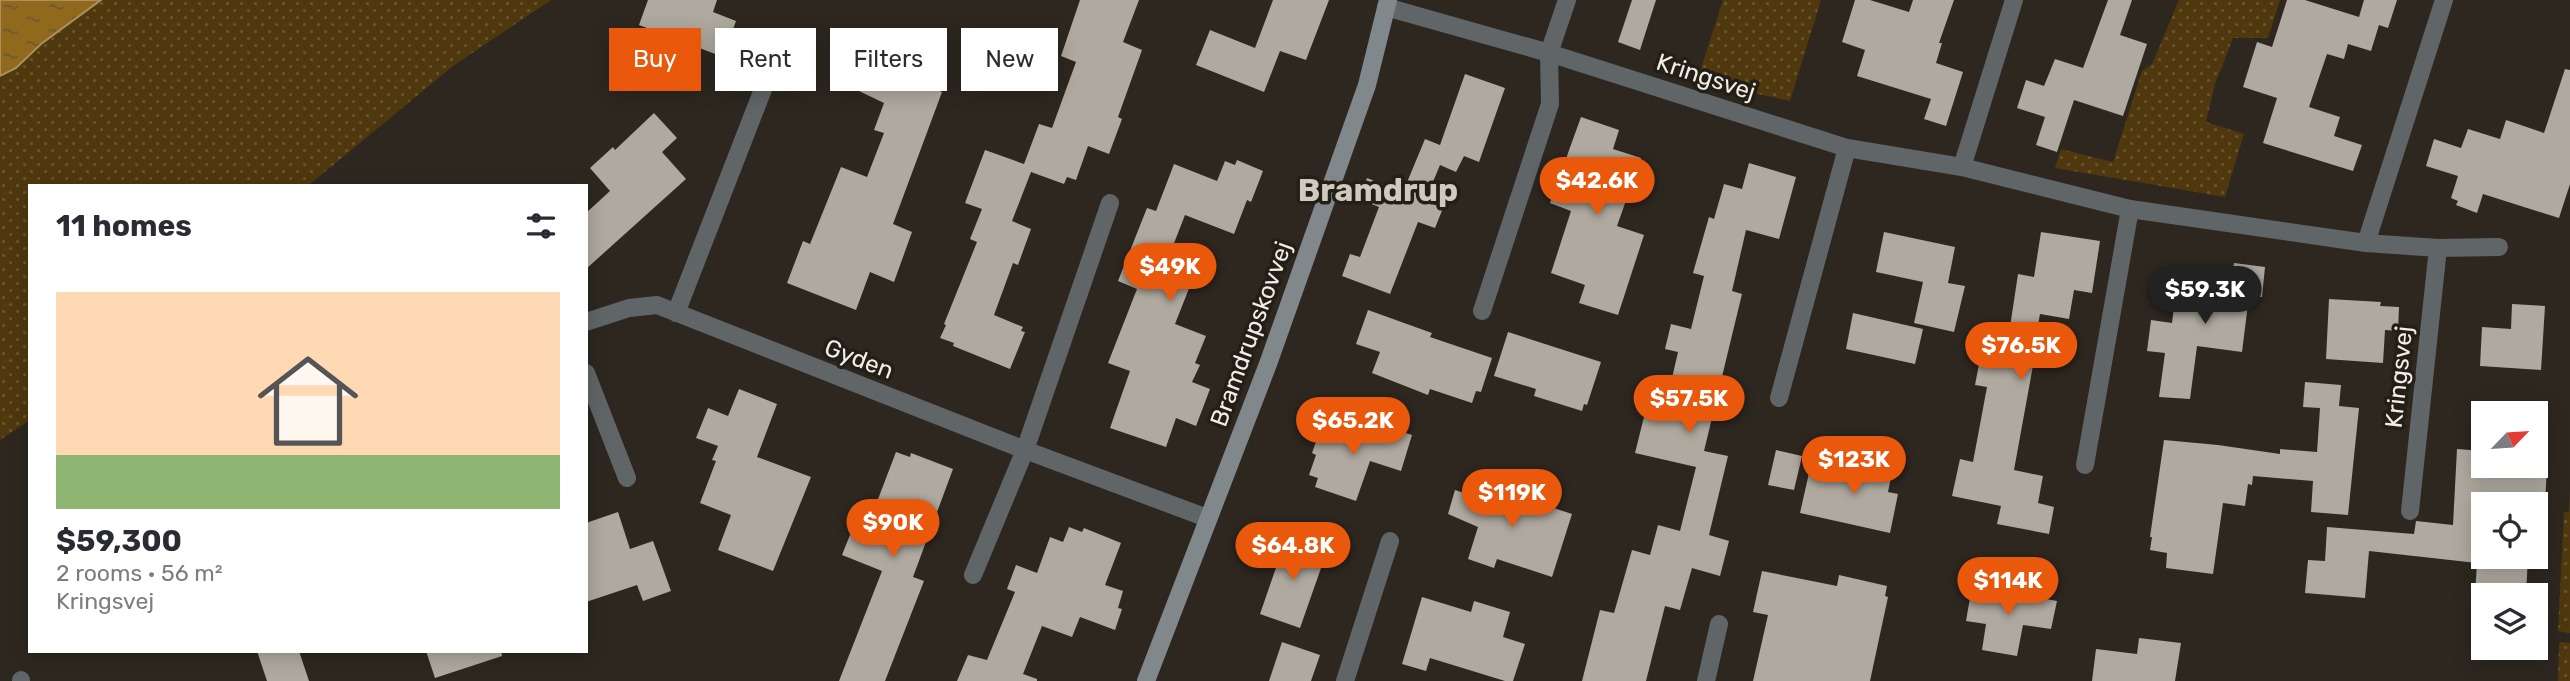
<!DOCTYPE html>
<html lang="en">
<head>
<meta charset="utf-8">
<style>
  :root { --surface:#fff; --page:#f7f7f7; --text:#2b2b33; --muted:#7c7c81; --accent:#ea580c }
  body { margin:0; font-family:Rubik,sans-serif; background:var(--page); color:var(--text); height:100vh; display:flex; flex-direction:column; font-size:26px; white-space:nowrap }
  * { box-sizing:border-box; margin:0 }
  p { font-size:23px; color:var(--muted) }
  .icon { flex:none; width:38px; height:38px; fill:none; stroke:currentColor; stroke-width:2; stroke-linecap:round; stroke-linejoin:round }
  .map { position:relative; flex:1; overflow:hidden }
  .drawer { position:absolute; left:28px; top:184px; width:560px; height:469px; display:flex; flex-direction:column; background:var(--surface); border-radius:0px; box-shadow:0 4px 18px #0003 }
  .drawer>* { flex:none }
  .top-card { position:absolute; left:609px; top:28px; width:665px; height:63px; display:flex; gap:14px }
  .needle { width:46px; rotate:65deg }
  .buttons { position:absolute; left:2471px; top:401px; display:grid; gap:14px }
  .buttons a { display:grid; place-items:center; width:77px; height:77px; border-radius:0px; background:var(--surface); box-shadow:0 4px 18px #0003; font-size:35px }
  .price { position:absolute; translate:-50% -60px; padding:0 16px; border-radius:24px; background:var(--accent); color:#fff; font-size:23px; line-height:46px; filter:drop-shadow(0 2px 4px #0008) }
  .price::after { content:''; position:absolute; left:50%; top:42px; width:21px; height:16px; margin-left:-10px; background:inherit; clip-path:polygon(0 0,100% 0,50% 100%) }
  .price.on { background:#222; color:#fff }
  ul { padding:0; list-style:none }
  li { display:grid; align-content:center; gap:14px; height:371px; padding:0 28px }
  li span { display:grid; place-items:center; height:217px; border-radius:0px; color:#555 }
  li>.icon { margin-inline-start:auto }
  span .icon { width:126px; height:126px; fill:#fffc; stroke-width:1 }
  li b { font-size:30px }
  h2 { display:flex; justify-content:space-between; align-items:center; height:84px; padding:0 28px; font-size:30px }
  .pill { padding:0 24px; border-radius:0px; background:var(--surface); box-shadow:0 4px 18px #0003; font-size:24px; line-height:63px }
  .pill.on { background:var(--accent); color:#fff }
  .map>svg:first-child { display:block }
  .grass { fill:url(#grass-dots) }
  .water { fill:url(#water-ripples); stroke:#ae915a; stroke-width:2 }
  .building { fill:#afa99f }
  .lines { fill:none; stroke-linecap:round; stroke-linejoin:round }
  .street { stroke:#606667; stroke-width:18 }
  .secondary { stroke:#80888b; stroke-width:18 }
  .labels { text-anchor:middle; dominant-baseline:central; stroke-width:7; stroke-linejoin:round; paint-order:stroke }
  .street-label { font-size:24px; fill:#f1ede8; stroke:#231e16 }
  .district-label { font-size:32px; font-weight:bold; fill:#d0c9bf; stroke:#231e16 }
</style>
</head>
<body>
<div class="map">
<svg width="2570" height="681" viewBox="0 0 2570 681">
  <defs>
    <pattern id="grass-dots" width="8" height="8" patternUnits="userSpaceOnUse" patternTransform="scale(1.75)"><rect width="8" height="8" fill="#4f380d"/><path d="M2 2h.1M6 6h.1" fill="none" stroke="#695530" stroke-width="1.8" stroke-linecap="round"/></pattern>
    <pattern id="water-ripples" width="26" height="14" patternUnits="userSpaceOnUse" patternTransform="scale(1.75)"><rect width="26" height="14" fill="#91691d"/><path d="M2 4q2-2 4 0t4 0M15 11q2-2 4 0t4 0" fill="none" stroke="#6c5832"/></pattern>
  </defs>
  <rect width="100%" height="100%" fill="#2d2720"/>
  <!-- grass -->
  <path class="grass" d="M101 0H551L453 66 309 185 30 186V420L0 440V76L16 68 41 44Z
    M1723 0H1821L1790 101 1697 81Z
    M2179 0H2280L2268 38H2233L2215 84 2206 122 2244 134 2225 197 2055 168 2061 149 2113 162 2142 71 2152 64Z
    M2570 485V633L2558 631 2564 512H2569Z
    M2561 642 2570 643V681H2558L2559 643Z"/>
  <!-- water -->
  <path class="water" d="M0 0H101L41 44 16 68 0 76Z"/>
  <!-- building -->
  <path class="building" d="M648 0H717L713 12 736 21 723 57 639 25Z
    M1080 0H1139L1123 42 1142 50 1118 117 1122 119 1109 154 1088 146 1076 180 1067 177 1064 184 1031 172 1012 221 1031 229 1018 265 1013 263 994 315 1023 327 1021 331 1025 332 1010 369 953 346 954 343 940 338 946 325 944 324 977 242 970 239 982 209 965 203 985 150 1024 164 1039 124 1052 128 1076 62 1061 56Z
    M1273 0H1329L1306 60 1280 51 1264 92 1196 65 1210 30 1255 48Z
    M1632 0H1656L1640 50 1618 42Z
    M1855 0H1870L1909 12 1913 0H1954L1939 43H1942L1936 63 1963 72 1946 126 1924 119 1931 99 1857 76 1865 50 1842 42Z
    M2108 0H2132L2120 35 2147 44 2123 116 2074 100 2057 152 2036 145 2045 117 2017 108 2026 80 2044 86 2055 59 2083 68Z
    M2287 0H2305L2359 17 2364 0H2397L2388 28 2379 25 2371 51 2348 44 2344 59 2327 54 2309 107 2340 117 2334 136 2362 145 2353 171 2263 143 2277 98 2243 87 2257 42 2272 47Z
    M875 47 926 65 919 83 942 92 893 224 912 232 894 282 870 272 856 310 787 283 803 241 810 244 841 167 867 177 884 133 874 130 884 103 859 91Z
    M2565 69 2570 70V184L2559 218 2483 194 2477 213 2456 205 2458 201 2451 198 2458 176 2426 166 2434 139 2461 148 2468 129 2500 139 2506 120 2544 133Z
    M1465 74 1505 88 1479 162 1464 156 1456 172 1440 165 1425 201 1443 208 1435 228 1418 222 1390 294 1342 276 1350 254 1360 257 1379 207 1359 199 1367 178 1403 192 1425 139 1440 145Z
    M654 113 677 138 662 152 686 179 586 269V213L610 191 590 168 613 147 615 150Z
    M1581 117 1619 130 1613 149 1641 158 1617 226 1644 235 1618 315 1579 303 1585 285 1551 273 1571 211 1550 203Z
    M1237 160 1263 171 1251 202 1247 200 1234 234 1185 215 1169 256 1190 265 1183 284 1190 286 1175 324 1206 336 1195 363 1200 365 1192 382 1210 389 1196 426 1176 418 1166 447 1110 428 1130 371 1108 363 1137 289 1118 281 1147 208 1156 211 1174 164 1217 181 1225 161 1235 165Z
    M1749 163 1796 177 1779 239 1746 230 1732 291 1742 294 1704 451 1728 456 1709 535 1729 541 1720 576 1692 568 1680 610 1665 606 1646 681H1582L1600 610 1614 613 1632 550 1650 555 1658 525 1680 531 1696 467 1635 453 1645 413 1663 417 1678 352 1665 349 1671 324 1691 329 1704 276 1693 273 1709 217 1714 219 1724 184 1742 189Z
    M1884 232 1955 247 1948 283 1965 286 1954 332 1914 323 1923 282 1876 272Z
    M2041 232 2100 241 2092 293 2074 290 2069 319 2040 314 2032 359 2034 360 2014 470 2043 476 2038 503 2054 507 2049 534 1997 524 2001 506 1952 496 1960 459 1973 462 1987 387 1975 385 1987 323 2010 327 2018 274 2034 277Z
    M2234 263 2265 267 2262 297 2249 296 2242 352 2197 346 2190 399 2159 397 2165 353 2147 351 2151 320 2172 323 2174 307 2196 309 2201 273 2232 277Z
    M2329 299 2381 302 2380 306 2399 307 2398 331 2385 330 2383 363 2326 359Z
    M2512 304 2545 306 2541 370 2480 366 2482 327 2511 329Z
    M1368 310 1432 333 1430 337 1492 358 1481 392 1476 391 1472 403 1430 389 1428 395 1372 373 1380 352 1356 344Z
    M1853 313 1923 329 1915 364 1846 349Z
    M1508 332 1601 362 1587 405 1584 404 1582 411 1534 396 1536 389 1494 376Z
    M2305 382 2341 385 2339 406 2359 408 2348 515 2311 512 2313 481 2253 476 2252 485 2248 484 2245 506 2223 503 2213 574 2166 568 2167 553 2150 550 2152 537H2150L2164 440 2218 445 2280 454V449L2317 452 2320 408 2303 407Z
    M739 389 777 404 757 457 811 477 773 571 718 550 731 515 700 503 716 461 712 460 718 446 696 438 708 408 728 416Z
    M1324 419 1386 440 1390 428 1412 435 1401 471 1370 461 1356 501 1315 487 1318 478 1309 475 1316 455 1312 453Z
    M2457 449 2483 451V466H2547L2545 504H2483V556H2528L2526 595H2475L2477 563 2369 551 2365 598 2305 593 2308 560 2325 561 2327 527 2414 534 2416 521 2453 525Z
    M1776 450 1802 456 1794 490 1768 485Z
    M896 452 910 457 911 453 953 469 913 577 924 581 885 681H839L882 571 842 555 863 502 875 507Z
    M1855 454 1894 462 1888 492 1898 494 1890 533 1800 513 1809 473 1849 482Z
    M1477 483 1572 514 1552 577 1497 559 1494 568 1468 559 1478 527 1448 514 1455 490 1473 496Z
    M618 512 630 549 653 541 671 591 643 601 637 585 586 602V523Z
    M1069 527 1082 532 1084 528 1121 543 1105 585 1123 591 1118 608 1122 609 1115 630 1080 617 1072 637 1042 626 1023 674 1037 679V681H957L968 655 987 660 1015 592 1007 589 1016 565 1037 573 1050 537 1063 542Z
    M1287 536 1327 551 1300 628 1260 614Z
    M1762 571 1837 586 1839 575 1887 586 1885 596 1888 597 1870 681H1753L1768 615 1753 612Z
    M1972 586 2057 601 2051 629 2023 625 2017 656 1982 650 1986 624 1966 621Z
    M1422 597 1471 612 1474 601 1510 612 1503 637 1525 644 1513 681H1505L1430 658 1426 671 1402 664Z
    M2139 638 2181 643 2175 681H2092L2096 649 2137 654Z
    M1282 642 1320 655 1311 681H1269Z
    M257 651H299L309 681H267Z
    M426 651H501L502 656 435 678Z"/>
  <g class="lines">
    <!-- street -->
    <path class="street" d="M1386 7 1549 53 1847 148 1962 167 2130 209 2366 243 2438 248 2499 247
      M1962 167 2014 0
      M2366 243 2444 0
      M1482 311 1550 104 1549 53 1567 0
      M676 313 767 79
      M586 322 629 308 657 305 1025 450 1207 518
      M586 373 627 478
      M1779 398 1847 148
      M2085 465 2130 209
      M2410 511 2438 248
      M973 575 1025 450 1110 203
      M21 680V681
      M1345 681 1390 541
      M1706 681 1719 624"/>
    <!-- secondary -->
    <path class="secondary" d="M1146 681 1268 364 1367 85 1388 0"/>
  </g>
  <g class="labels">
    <!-- street labels -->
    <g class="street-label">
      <text transform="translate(1706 77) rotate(18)">Kringsvej</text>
      <text transform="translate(1251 334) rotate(-70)">Bramdrupskovvej</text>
      <text transform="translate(859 359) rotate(21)">Gyden</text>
      <text transform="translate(2399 377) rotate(-84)">Kringsvej</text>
    </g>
    <!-- district labels -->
    <g class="district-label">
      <text x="1378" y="190">Bramdrup</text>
    </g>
  </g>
</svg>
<div class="buttons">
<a><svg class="needle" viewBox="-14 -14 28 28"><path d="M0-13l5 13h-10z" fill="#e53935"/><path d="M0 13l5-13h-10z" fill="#7c7c81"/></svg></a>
<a><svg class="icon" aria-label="locate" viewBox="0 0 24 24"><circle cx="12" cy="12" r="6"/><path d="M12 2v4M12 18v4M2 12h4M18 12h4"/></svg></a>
<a><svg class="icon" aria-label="layers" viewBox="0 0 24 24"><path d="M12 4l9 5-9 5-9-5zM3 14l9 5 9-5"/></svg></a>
</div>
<b class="price" style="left:1597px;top:217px">$42.6K</b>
<b class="price" style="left:1170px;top:303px">$49K</b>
<b class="price on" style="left:2205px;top:326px">$59.3K</b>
<b class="price" style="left:2021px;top:382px">$76.5K</b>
<b class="price" style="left:1689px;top:435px">$57.5K</b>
<b class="price" style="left:1353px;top:457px">$65.2K</b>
<b class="price" style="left:1854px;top:496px">$123K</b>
<b class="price" style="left:1512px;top:529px">$119K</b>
<b class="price" style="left:893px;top:559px">$90K</b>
<b class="price" style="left:1293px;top:582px">$64.8K</b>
<b class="price" style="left:2008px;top:617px">$114K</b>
<div class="top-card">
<a class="pill on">Buy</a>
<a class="pill">Rent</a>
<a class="pill">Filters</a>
<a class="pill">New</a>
</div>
<section class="drawer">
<h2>11 homes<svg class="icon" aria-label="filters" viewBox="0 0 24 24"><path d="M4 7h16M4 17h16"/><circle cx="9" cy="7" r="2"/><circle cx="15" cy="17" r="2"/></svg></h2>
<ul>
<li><span style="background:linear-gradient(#ffd9b3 75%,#8fb573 0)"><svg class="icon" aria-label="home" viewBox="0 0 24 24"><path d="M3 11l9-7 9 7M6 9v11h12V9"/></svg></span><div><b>$59,300</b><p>2 rooms · 56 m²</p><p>Kringsvej</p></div></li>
</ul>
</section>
</div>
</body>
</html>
